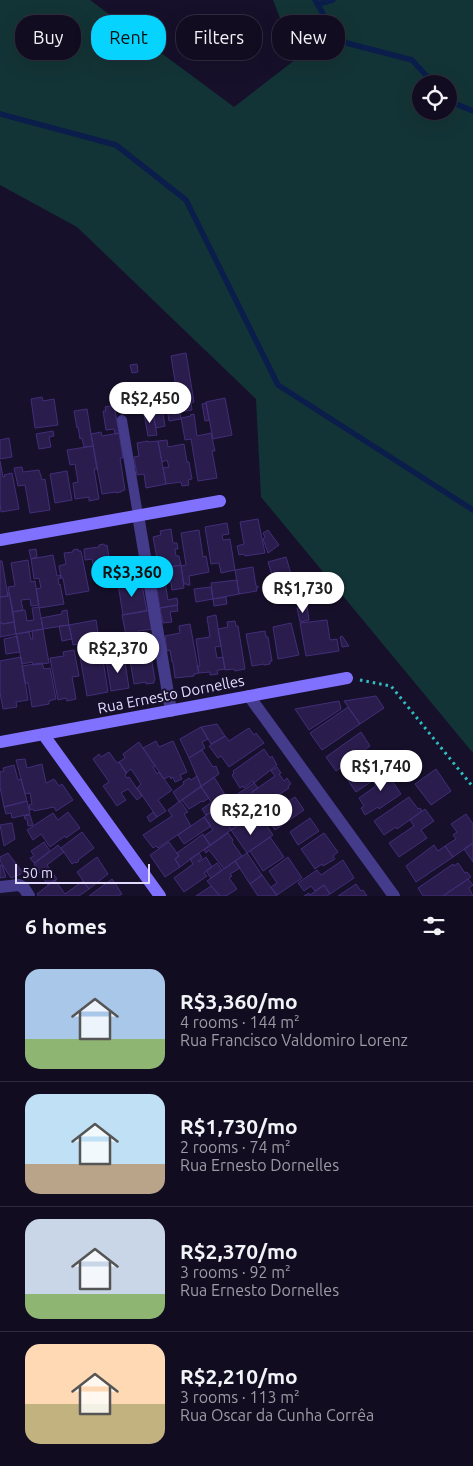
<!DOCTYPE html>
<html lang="en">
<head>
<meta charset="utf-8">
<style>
  :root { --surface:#110c20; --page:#1a1529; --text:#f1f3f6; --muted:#9c9ba5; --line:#302c3e; --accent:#07d3ff }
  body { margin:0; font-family:Ubuntu,sans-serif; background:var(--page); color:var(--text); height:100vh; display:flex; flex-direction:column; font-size:19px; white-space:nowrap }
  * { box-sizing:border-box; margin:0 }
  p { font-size:16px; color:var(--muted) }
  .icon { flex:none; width:28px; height:28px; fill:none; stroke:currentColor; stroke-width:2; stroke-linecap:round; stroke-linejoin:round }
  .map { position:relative; height:896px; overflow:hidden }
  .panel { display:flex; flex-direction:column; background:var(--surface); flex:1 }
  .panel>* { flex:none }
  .guide { position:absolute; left:15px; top:15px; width:444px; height:45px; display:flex; gap:10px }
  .controls { position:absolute; left:412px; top:75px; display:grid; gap:10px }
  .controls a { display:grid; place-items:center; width:45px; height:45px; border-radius:50%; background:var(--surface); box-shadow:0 5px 20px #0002,0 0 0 1px var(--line); font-size:25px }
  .scale { position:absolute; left:15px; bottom:12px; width:135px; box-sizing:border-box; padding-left:5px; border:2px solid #e2dbff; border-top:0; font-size:14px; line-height:18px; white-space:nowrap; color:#e2dbff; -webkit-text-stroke:4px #17102b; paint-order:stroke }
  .price { position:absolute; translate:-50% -42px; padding:0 11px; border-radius:18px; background:#fff; color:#222; font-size:16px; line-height:32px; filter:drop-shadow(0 1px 2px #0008) }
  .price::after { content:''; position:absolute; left:50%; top:30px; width:15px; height:11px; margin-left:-8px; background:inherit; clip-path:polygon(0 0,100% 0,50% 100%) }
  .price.selected { background:var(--accent); color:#111 }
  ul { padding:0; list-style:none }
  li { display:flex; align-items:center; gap:15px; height:125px; padding:0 25px }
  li+li { border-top:1px solid var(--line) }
  li span { display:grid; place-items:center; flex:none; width:140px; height:100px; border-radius:15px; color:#555 }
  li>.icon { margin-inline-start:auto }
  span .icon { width:60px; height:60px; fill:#fffc; stroke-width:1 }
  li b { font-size:21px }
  h2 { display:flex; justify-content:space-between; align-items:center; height:60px; padding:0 25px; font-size:21px }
  .tag { padding:0 18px; border-radius:20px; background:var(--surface); box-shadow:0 5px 20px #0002,0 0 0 1px var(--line); font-size:18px; line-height:45px }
  .tag.selected { background:var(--accent); color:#111 }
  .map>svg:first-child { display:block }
  .green { fill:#133436; fill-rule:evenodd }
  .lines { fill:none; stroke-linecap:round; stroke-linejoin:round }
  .stream { stroke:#0a1d4b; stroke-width:5.5 }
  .building { fill:#2a1c4d; stroke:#422e79 }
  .path { stroke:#2ebec0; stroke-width:3; stroke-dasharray:2.5 4; stroke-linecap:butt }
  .lane { stroke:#443b8b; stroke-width:10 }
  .street { stroke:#443b8b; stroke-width:12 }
  .secondary { stroke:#8072ff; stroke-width:12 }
  .labels { text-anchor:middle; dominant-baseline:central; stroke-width:4; stroke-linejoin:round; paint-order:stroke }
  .street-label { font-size:15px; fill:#e2dbff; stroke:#17102b }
</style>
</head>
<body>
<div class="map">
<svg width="473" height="896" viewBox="0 0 473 896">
  <rect width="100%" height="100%" fill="#17102b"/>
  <!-- green -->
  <path class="green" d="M0 0H90L234 107 296 59 273 0H473V753L261 497 256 399 77 227 0 185ZM421 84H449V111H421Z"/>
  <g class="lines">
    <!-- stream -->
    <path class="stream" d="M315 0 339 41 412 60 434 84
      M318 4 333 0
      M449 99 451 102 473 111
      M0 114 116 145 186 200 278 385 473 510"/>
  </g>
  <!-- building -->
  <path class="building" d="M186 353 194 402 191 403 192 410 180 412 171 356Z
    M137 364 138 372 132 373 130 365Z
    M143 383 145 393H143L144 402 125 405 122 387Z
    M160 395 165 426 156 428 150 397Z
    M42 397 43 401 54 399 58 425 35 428 31 399Z
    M225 398 232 435 213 439 206 402Z
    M178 399 181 419 169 421 166 401Z
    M206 403 209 420 205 421 202 404Z
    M114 405 119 433 115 434 114 429 106 430 103 411H106L105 407Z
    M87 409 93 446 84 447 82 438 80 439 78 427 77 428 74 411Z
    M153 413 157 435 148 436 144 414Z
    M194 414 197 436 211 433 215 451H212L217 478 198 481 191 439 185 440 181 418 191 416 190 415Z
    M53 431 54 436 49 437 51 447 39 449 36 434Z
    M101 432 102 436 119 433 123 458H120L125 490 121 491V492L116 493V492L102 494 91 434Z
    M9 438 12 457 0 459V440Z
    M167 440 168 447 184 444 187 462H189L192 479 188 480 189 485 182 486 181 482 166 484 163 468 169 467 167 460 162 462 158 441Z
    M148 441V442L158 441 166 484 146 488 144 474 137 475 134 457 139 456 137 443Z
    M93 446 97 469H94L99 499 89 501V497L75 499 73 483 78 482 75 464 70 465 67 450Z
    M0 461 3 477 5 476 4 475 12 473 19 509 1 512 0 503Z
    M22 467 23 472 39 470 42 480 45 479 50 510 30 513 25 485 18 486 14 468Z
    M67 471 72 500 55 503 50 474Z
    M258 519 265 553 245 556 244 554 239 555 237 546 244 544 240 522Z
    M227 523 229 534 222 535 223 540 230 539 235 570 221 573 219 563 211 564 205 527Z
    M171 529 173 543H177L178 549H175L176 556H179L181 565 159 569 153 537 161 535 160 531Z
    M199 530 203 557 206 556 209 572 189 576 190 585H187V584H184L181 566 186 565 181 533Z
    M268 530 279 545 268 553 263 539 265 537 263 533Z
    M104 544 105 546 107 545 112 575 96 578 92 559 85 560 84 549 99 547V545Z
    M36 549 37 557 31 559 29 550Z
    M78 549V551H81L89 591 66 595 63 578H61L59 566 66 564 64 553 73 552V550Z
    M53 555 57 576 61 575V578L58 579 59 585 60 584 64 604 39 608 36 589 41 588 39 578 34 579 31 559Z
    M286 557 294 584 276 588 268 562Z
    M28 560 31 582 35 581 39 605 31 606 30 599 21 600 23 610 13 612 8 587 15 586 11 563Z
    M0 561H2L8 596 0 597Z
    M181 565 184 588 172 590 171 582 156 584 153 570Z
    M253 567 256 586H258V588H256L257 591 239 594 235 570Z
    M141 580 147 611 123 615 118 584Z
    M237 580 239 594 213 599 211 583Z
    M165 582 168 600 177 598 178 605 160 608 156 584Z
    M302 583 303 590 296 591 295 584Z
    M211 587 213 599 196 602 194 589Z
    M7 593H9L14 622 3 624 2 623H0V597L8 596Z
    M226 597 227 604 214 606 213 599Z
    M177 605 178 611 170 612 172 622 163 623 160 608Z
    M307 606 309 620 300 622 297 608Z
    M39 607 43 629 16 634 13 612 25 610 27 621 34 620 32 608Z
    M67 610 69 625 43 629 41 618 62 614V611Z
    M149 610 153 629 138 631 141 643 128 646 122 615Z
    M216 615 221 646 215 647 217 658 223 657 225 669 219 670 217 671 218 674 210 675V672L199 673 197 666H200L196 639 210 637 207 617Z
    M96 620 99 639 79 642V644L73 645 69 625Z
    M327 620 330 640 337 639 339 651 306 656 300 623Z
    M235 621 236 626H238L245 669 235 671 234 669 225 670 218 629 228 627 227 622Z
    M14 622 16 634 0 637V623H2L3 624Z
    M291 623 299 655 278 659 273 627Z
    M190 624 199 673 194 674V676L175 678 173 662H172L170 650 167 651 165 636 180 633 179 626Z
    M69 625 72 639 62 641 59 626Z
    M43 629 49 663 33 665 32 662 22 664 16 634 29 632 31 639H33L32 631Z
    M265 631 266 637H268L272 661H270V664L264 665V664L252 666 246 634Z
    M17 636 20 652 6 654 4 639Z
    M342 636 349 646 342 647 340 637Z
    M149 644 155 680 154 681V683L146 684V682L134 684 130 660H132L130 648Z
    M101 647 108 692 87 696 79 651Z
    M74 650 79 676 72 677 76 699 67 701 66 698 58 700 50 658 64 656 63 652Z
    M124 656 129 688 111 691 106 660Z
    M21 657 28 700 16 702 17 707 3 709 0 693V661Z
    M42 663 44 669 50 668 56 699 49 701V704L32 707 28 683H25L22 666Z
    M376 696 384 708 360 724 344 701Z
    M339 701 341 709 309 730 295 709Z
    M348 707 360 724 322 750 310 733Z
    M217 724 225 736 211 744 201 727Z
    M201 727 208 739 202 742 205 748 189 758 180 739Z
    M249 728 254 735 256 733 264 743 229 767 221 756 218 758 209 746 225 736 229 741Z
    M361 732 370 746 336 771 326 757Z
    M156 741 159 747 173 741 187 772 180 775 182 779 175 782 173 777 171 779 170 776 164 779 143 748Z
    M139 742 155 766 153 767 157 774 159 772 172 790 158 800 166 811 157 817 137 788 141 784 131 769 126 773 119 762 125 758 123 754Z
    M264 749 270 758 272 756 277 765 254 783 253 781 244 788 243 786 240 788 232 775 234 773 233 771Z
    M202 750 213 767 216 766 219 774 201 786 189 758Z
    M109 752 117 763 119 762 127 773 125 775 127 778 129 777 142 796 137 800 128 789 121 793 126 800 117 806 103 786 109 782 93 759 99 754 101 757Z
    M380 752 391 768 356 792 345 776Z
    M25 759 27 768 42 764 46 783 54 779 59 786 62 784 73 800 56 811 54 807 34 811 33 809 30 810 29 805 32 804 30 793 25 794 16 760Z
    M14 765 18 780 21 779 27 801 4 807 0 787V772L4 771 3 768Z
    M395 765 400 773 391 779 401 794 379 809 378 807 365 815 361 808 364 806 359 798 376 786 373 781Z
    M277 767 281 773 279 774 284 781 287 778 291 784 288 786 289 788 262 806 252 792 275 776 271 771Z
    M436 769 451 791 431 805 415 784Z
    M197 776 201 786 179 802 173 792 184 784 183 782 189 778 191 780Z
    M214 777 227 798 226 799 228 801 216 809 201 787Z
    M254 783 258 788 234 806 230 799Z
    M201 787 209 798 203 802 202 801 189 809 182 800Z
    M295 797 304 810 275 830 266 816Z
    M409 797 418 809 420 808 422 811 397 829 396 827 384 835 374 821Z
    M27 801 30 814 12 818 11 813 6 814 4 807Z
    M180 801 188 812 184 814 191 826 158 848 156 846 153 848 143 835 172 816 168 810Z
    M212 802 216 809 206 815 202 809Z
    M216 808 231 830 210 845 204 836 213 830 204 817Z
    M425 809 434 821 421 830 427 838 399 857 389 843 414 826 410 820Z
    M244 811 249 818 231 830 227 824Z
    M68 812 80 828 66 838 65 836 50 847 41 834 33 840 27 830 53 813 58 820Z
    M153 812 157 817 150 822 147 817Z
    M466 814 473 824V843L453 857 445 846 456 839 453 835 457 832 451 824Z
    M30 815 33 825 28 826 27 819H25L24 816Z
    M204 817 211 826 184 844 178 835Z
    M310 818 319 831 298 845 290 832Z
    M245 821 252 831 265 823 273 835 247 853 231 830Z
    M12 823 15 839 4 846 0 825Z
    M82 832 94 848 78 860 79 861 76 863 75 862 72 864 61 848Z
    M228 833 233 840 232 842 242 856 224 869 209 850 206 853 204 850Z
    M324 833 338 852 333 856 335 859 323 866 322 864 315 869 301 849Z
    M203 834 210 845 180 867 175 859 179 856 177 853Z
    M270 837 284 857 263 871 250 851Z
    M44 842 50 851 34 863 30 858 34 856 31 851Z
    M169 842 179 856 175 859 180 867 165 877 150 855Z
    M473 843V862L464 849Z
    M58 845 64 852 47 865 57 879 48 885 34 864Z
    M434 845 438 851 445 846 453 857 416 882 406 866Z
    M8 853 23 873 11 878 0 861V857Z
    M199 853 202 858 198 861 199 862 206 857 212 867 204 873 207 876 184 892 174 878 193 864 190 859Z
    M247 853 262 875 250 884 235 861Z
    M97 857 108 874 89 889 77 872Z
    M288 857 302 878 277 895 271 887 277 883 269 871Z
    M343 860 354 878 330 894 324 885 315 891 311 886 304 891 298 883 317 870 321 875Z
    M235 861 240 868 230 874 232 876 229 878 237 889 226 896H220L207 881Z
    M217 863 222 870 211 878 206 871Z
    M458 863 465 873 467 872 471 877 443 896H423L418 888 453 864 454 866Z
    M0 865H2L6 877 0 878Z
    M262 875 277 896H258L250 884Z
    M112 879 122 894 119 896H89Z
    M468 879 473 885 469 888 473 896H443Z
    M55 880 65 894 83 881 89 889 79 896H38L37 894Z
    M356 884 361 891 363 890 367 896H338Z
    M324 885 330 894 327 896H304L309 893 310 895Z
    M211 886 220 896H196Z"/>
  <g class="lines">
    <!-- path -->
    <path class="path" d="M360 680 391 686 473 787"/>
    <!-- lane -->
    <path class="lane" d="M122 420 138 515"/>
    <!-- street -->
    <path class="street" d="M138 515 171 711
      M249 696 394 896
      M0 887 19 885 24 888 29 896"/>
    <!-- secondary -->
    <path class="secondary" d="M0 540 220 501
      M43 734 160 896
      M0 742 347 678"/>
  </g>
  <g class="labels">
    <!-- street labels -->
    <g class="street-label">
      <text transform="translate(171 694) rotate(-11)">Rua Ernesto Dornelles</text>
    </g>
  </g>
</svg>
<div class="controls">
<a><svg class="icon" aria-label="locate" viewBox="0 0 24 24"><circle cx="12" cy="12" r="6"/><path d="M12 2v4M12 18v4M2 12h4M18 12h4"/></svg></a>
</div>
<div class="scale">50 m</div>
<b class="price" style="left:150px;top:424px">R$2,450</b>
<b class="price selected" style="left:132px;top:598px">R$3,360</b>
<b class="price" style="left:303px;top:614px">R$1,730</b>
<b class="price" style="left:118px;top:674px">R$2,370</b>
<b class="price" style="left:381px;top:792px">R$1,740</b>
<b class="price" style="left:251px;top:836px">R$2,210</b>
<div class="guide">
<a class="tag">Buy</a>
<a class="tag selected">Rent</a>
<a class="tag">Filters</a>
<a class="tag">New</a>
</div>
</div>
<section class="panel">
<h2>6 homes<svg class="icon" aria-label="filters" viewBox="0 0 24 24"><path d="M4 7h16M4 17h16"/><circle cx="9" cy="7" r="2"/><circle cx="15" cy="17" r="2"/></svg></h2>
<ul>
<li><span style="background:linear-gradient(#a9c7e8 70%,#8fb573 0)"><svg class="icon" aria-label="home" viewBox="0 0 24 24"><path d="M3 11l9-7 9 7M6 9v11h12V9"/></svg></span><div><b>R$3,360/mo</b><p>4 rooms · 144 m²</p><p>Rua Francisco Valdomiro Lorenz</p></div></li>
<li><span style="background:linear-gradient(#bfe0f5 70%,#b9a48a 0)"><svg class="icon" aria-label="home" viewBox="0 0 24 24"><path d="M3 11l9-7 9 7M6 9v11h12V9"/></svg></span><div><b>R$1,730/mo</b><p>2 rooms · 74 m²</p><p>Rua Ernesto Dornelles</p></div></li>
<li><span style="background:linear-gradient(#c9d6e8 75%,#8fb573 0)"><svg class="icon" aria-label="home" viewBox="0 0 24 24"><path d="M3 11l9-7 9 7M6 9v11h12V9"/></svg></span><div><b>R$2,370/mo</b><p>3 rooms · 92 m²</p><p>Rua Ernesto Dornelles</p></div></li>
<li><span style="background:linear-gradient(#ffd9b3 60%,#c2b280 0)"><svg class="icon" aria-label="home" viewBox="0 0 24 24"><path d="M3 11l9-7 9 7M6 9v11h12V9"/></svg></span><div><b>R$2,210/mo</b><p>3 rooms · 113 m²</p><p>Rua Oscar da Cunha Corrêa</p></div></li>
</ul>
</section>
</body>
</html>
